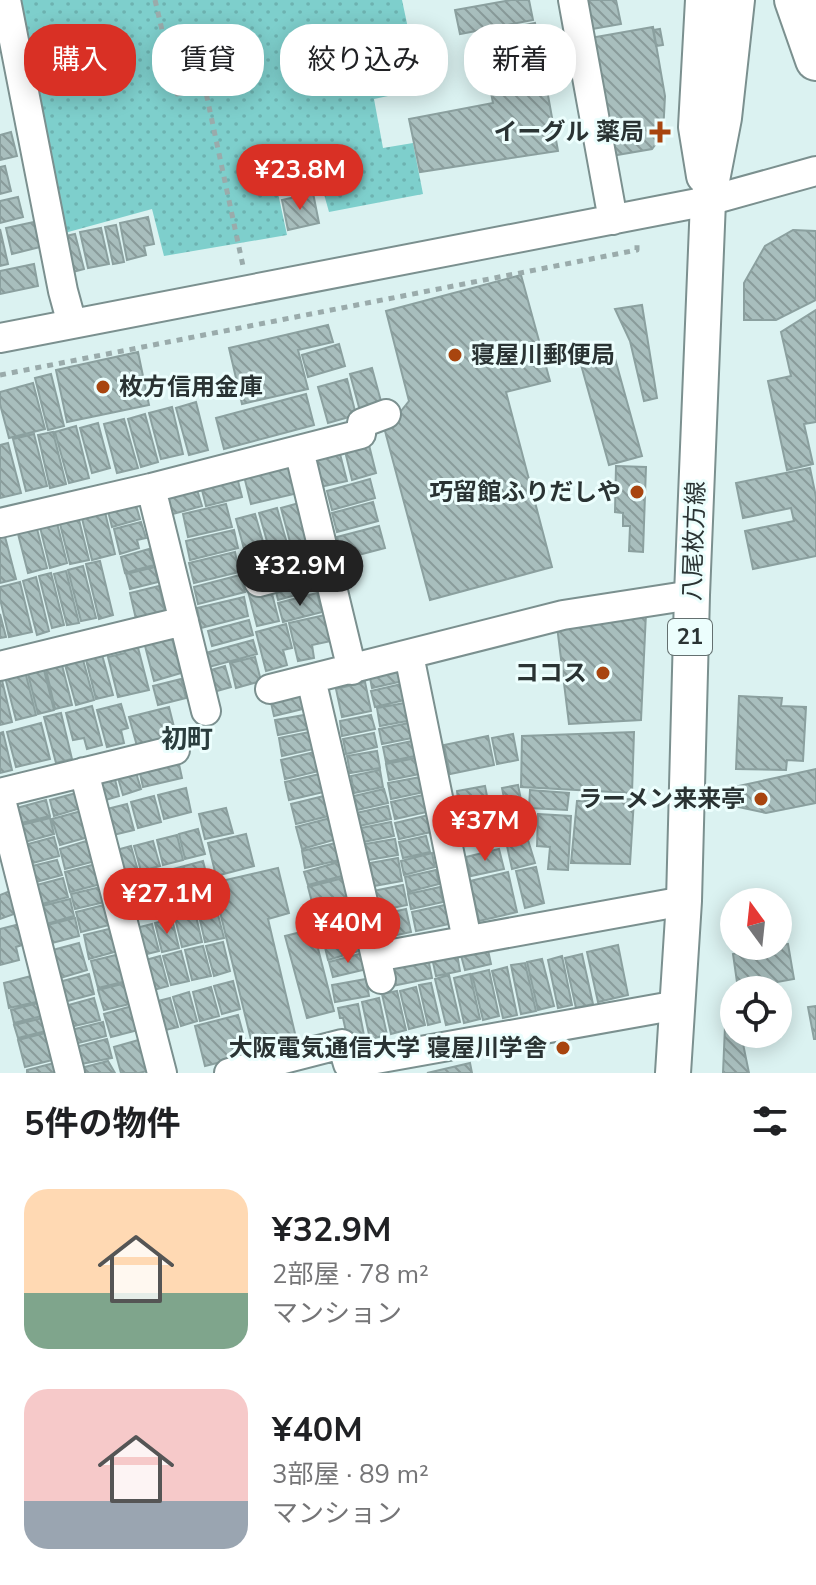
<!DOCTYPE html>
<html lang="ja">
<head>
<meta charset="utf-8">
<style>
  :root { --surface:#fff; --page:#f2f2f2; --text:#202124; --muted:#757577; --accent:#d93025 }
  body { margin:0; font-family:"Nunito Sans","Noto Sans JP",sans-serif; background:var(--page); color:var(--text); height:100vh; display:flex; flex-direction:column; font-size:30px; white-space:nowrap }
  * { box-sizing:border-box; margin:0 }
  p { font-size:26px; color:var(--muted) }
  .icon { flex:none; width:44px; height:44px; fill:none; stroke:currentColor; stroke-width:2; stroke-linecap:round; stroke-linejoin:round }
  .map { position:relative; height:1073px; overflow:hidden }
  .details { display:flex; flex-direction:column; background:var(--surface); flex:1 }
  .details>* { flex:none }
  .banner { position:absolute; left:24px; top:24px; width:768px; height:72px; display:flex; gap:16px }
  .needle { width:52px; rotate:345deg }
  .fabs { position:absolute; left:720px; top:888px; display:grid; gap:16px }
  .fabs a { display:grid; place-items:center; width:72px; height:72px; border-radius:50%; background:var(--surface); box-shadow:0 4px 20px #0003; font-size:40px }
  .price { position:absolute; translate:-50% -68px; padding:0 18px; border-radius:28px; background:var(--accent); color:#fff; font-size:26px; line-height:52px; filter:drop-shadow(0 2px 4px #0008) }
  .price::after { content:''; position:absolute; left:50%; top:48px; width:24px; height:18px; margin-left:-12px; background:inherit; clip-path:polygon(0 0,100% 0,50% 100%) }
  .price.current { background:#222; color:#fff }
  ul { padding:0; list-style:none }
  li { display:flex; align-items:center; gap:24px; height:200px; padding:0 24px }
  li span { display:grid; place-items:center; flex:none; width:224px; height:160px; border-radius:24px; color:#555 }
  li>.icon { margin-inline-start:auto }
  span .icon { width:96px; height:96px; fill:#fffc; stroke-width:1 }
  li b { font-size:34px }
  h2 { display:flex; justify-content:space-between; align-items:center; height:96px; padding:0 24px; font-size:34px }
  .pill { padding:0 28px; border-radius:32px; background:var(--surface); box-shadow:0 4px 20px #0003; font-size:28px; line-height:72px }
  .pill.current { background:var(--accent); color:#fff }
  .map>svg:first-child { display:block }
  .park { fill:url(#park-dots) }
  .building { fill:url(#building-back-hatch); stroke:#8ba09f; stroke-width:2 }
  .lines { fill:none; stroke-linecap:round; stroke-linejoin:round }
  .minor-casing { stroke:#7b908f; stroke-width:32 }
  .major-casing { stroke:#7b908f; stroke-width:38 }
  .highway-casing { stroke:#7b908f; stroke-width:44 }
  .path { stroke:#9aabab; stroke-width:5; stroke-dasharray:6 6; stroke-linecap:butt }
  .minor { stroke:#fff; stroke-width:28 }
  .major { stroke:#fff; stroke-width:34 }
  .highway { stroke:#fff; stroke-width:40 }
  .poi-dot { fill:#a8450f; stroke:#ecfefd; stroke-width:3 }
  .labels { text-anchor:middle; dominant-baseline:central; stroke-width:6; stroke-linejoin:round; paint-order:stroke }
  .shield { fill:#ecfefd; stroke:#647070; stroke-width:2 }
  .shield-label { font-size:22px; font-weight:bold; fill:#2a3333 }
  .poi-label { font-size:24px; font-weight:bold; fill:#2a3333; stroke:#ecfefd; text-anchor:end }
  .street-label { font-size:24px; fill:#2a3333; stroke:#ecfefd }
  .neighbourhood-label { font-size:26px; font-weight:bold; fill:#2a3d3d; stroke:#ecfefd }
</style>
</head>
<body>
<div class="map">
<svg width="816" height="1073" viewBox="0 0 816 1073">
  <defs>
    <pattern id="park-dots" width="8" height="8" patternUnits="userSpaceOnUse" patternTransform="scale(2)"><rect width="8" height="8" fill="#7ecfcc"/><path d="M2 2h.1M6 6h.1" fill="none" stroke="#6db2b0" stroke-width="1.8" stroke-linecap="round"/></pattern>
    <pattern id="building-back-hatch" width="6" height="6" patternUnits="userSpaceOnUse" patternTransform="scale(2)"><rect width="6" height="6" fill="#a8bebd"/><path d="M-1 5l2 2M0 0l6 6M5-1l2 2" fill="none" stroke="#899b9a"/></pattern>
  </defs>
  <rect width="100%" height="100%" fill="#dbf2f1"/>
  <!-- park -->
  <path class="park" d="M16 0H402L421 89 374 99 383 148 413 143 423 194 329 212 313 155 272 165 287 235 164 256 152 209 61 234Z"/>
  <!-- building -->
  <path class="building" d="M511 0H529L533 20 460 34 455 10Z
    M586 0H616L621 24 592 29Z
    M535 23 558 151 420 172 409 119 493 103 480 34Z
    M653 27 665 96 663 134 652 149 611 156 590 38Z
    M660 29 663 45 656 46 653 30Z
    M11 132 17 156 0 160V135Z
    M5 166 11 191 0 194V167Z
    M313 193 319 223 288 230 282 200Z
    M18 197 23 217 0 223V201Z
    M148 217 154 244 144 246 146 255 127 260 120 223Z
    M34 222 40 247 12 254 6 228Z
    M116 225 124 262 113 264 105 227Z
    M101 228 109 264 88 268 80 232Z
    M0 229 8 264 0 266Z
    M793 230 816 231V300L776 320H744V283L765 246Z
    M75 234 84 269 69 273 61 237Z
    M34 264 38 286 0 294V271Z
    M521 275 550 381 506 392 552 567 430 600 385 431 409 401 386 311Z
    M642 305 657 398 644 401 630 341 615 309Z
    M816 310V422L804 424 813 464 787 470 768 381 791 376 781 332Z
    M328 325 333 342 298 350 308 389 242 404 229 348Z
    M339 344 345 366 308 377 302 355Z
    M611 344 642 456 609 465 578 354Z
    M138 352 149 405 67 422 56 370Z
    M372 368 382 405 360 411 350 374Z
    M51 374 64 426 48 430 35 378Z
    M347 379 356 415 328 423 318 387Z
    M33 383 45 429 9 438 0 404V392Z
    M306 394 314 425 224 449 216 418Z
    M196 402 208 450 189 455 176 408Z
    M172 407 183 454 161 459 149 413Z
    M145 414 158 462 141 467 128 419Z
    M124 419 138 468 117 473 104 424Z
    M98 423 110 468 92 473 80 428Z
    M76 426 89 478 69 483 55 432Z
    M53 432 66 484 50 488 38 435Z
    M34 434 47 486 26 491 13 439Z
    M8 443 21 493 0 498V445Z
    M369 445 376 473 352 480 345 451Z
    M340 454 347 481 320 487 314 460Z
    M290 460 298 493 251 504 243 472Z
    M616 466 646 467 643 552 629 551 630 526H623V513L615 512Z
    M810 468 816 497V556L753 569 745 531 794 521 791 508 743 518 736 483Z
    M236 473 242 497 206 506 200 482Z
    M370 479 375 498 332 510 327 491Z
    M195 483 202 506 169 515 163 492Z
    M135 502 140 519 112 527 106 503Z
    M373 502 378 521 337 532 332 513Z
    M299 503 311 548 293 553 281 508Z
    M226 504 232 527 188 537 183 514Z
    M104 508 115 554 92 560 81 514Z
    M277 508 290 554 272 559 259 513Z
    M255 514 268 559 248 564 236 519Z
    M78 516 89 560 70 564 59 520Z
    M56 519 67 563 50 568 39 523Z
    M141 522 146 538 137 540 139 548 120 554 114 529Z
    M36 525 47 568 28 573 17 530Z
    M379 526 385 548 343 559 337 537Z
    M3 529 16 579 0 583V530Z
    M234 530 238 548 190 560 186 541Z
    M149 549 154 565 125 573 121 557Z
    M235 552 239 572 194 583 189 563Z
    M100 561 113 615 99 619 86 564Z
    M83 566 96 618 81 621 68 570Z
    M155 567 158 582 130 589 126 574Z
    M66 571 79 623 67 625 54 574Z
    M312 572 317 589 278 600 274 583Z
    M51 573 64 625 52 628 39 576Z
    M240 575 245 592 198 604 194 587Z
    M36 577 49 631 37 635 23 581Z
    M20 582 32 632 9 637 0 599V587Z
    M159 586 165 612 136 619 130 593Z
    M270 586 279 621 257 626 248 591Z
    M317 593 322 612 283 622 278 603Z
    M244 597 248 616 201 628 197 608Z
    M646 613 641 720 569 724 557 626Z
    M0 614 6 637 0 638Z
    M325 615 331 641 312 645 314 658 298 661 289 623Z
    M249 620 253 635 212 646 208 631Z
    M286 624 292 648 283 650 287 665 266 671 256 632Z
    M171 634 181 673 154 681 144 642Z
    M136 640 149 690 118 697 108 657 125 653 122 643Z
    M253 640 257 654 205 668 202 654Z
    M101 651 113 695 96 699 85 656Z
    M82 656 94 700 76 705 64 661Z
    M255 657 261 681 236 688 230 663Z
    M61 661 72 705 55 709 45 665Z
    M43 666 54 710 38 714 27 670Z
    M225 666 231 687 210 693 204 672Z
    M400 666 403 681 372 688 369 673Z
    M25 671 36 715 16 720 5 677Z
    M1 676 12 722 0 725V677Z
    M181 679 186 698 158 705 153 686Z
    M365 682 371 711 342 717 336 689Z
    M406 683 409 699 375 707 371 691Z
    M306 689 311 707 274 716 270 698Z
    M739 696 782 698 781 706 806 707 803 761 787 760 786 770 736 769Z
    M410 702 413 720 380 726 377 708Z
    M121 704 128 728 121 730 124 743 107 747 97 710Z
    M92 706 102 745 87 749 84 738 73 740 66 713Z
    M169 707 176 735 137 746 129 717Z
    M61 713 72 759 56 763 44 717Z
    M310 714 313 728 278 735 275 720Z
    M371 715 375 729 342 736 340 721Z
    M414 722 417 737 382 744 379 729Z
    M41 723 50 759 16 767 7 732Z
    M315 731 318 748 282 756 279 738Z
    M3 732 12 770 0 773V733Z
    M634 732 632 793 521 787 522 736Z
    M374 733 377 747 346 754 343 739Z
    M513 734 518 760 497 764 492 738Z
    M488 736 494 765 450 774 444 745Z
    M417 740 420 755 386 762 383 747Z
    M319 751 323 770 285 779 281 760Z
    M377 751 380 768 350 773 347 756Z
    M177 755 182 778 143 787 138 764Z
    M421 757 425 773 389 780 386 764Z
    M134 766 141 789 123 795 116 771Z
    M816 769V803L766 813 738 807 734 787Z
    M380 770 383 787 354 793 351 776Z
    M113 771 119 796 99 802 93 777Z
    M324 773 328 791 289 800 285 782Z
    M426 776 429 791 391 799 388 783Z
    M518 785 524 815 508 818 502 788Z
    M485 786 488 801 459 806 457 791Z
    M186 788 191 812 164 819 158 795Z
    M384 789 388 803 357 810 354 796Z
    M530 790 569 793 567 810 529 808Z
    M80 792 84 807 54 816 50 800Z
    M428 794 431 811 395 819 391 802Z
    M328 795 333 815 296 824 291 804Z
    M154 796 161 822 138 828 131 802Z
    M634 799 630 864 571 863 577 801Z
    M46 800 50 816 17 824 13 809Z
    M127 804 134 830 109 836 103 810Z
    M488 804 491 818 462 824 459 809Z
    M388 806 391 819 359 826 356 813Z
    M226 808 233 833 205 839 199 814Z
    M85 810 92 836 60 845 52 819Z
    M433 814 436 831 399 839 395 823Z
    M538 814 571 816 568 870 548 869 550 847 537 846Z
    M334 817 340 838 302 849 296 827Z
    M50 818 54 834 21 843 17 826Z
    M526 818 530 835 504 842 499 824Z
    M492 821 496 840 466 846 462 827Z
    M391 822 394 836 363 842 361 828Z
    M198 829 205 854 185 859 179 834Z
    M246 834 254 866 216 876 208 843Z
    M177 835 183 860 163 865 157 840Z
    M426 836 430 852 403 858 399 842Z
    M54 837 59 856 25 865 21 846Z
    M93 839 99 860 65 869 60 849Z
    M395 839 398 855 368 860 365 844Z
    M528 840 535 863 512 869 507 846Z
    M153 841 160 866 141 871 134 846Z
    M340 842 344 859 305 868 302 851Z
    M131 846 138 871 120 876 113 851Z
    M499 849 504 869 471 876 466 857Z
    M432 853 435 867 404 875 401 861Z
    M398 858 402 881 374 886 370 863Z
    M57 860 62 875 32 883 28 867Z
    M203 861 211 892 159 905 151 875Z
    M342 861 346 875 308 885 304 872Z
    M100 863 105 883 70 892 65 872Z
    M536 867 544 903 525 908 516 871Z
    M278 868 289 913 268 919 297 1042 254 1052 213 883Z
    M436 870 439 884 408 892 405 877Z
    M508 872 517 912 479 921 470 881Z
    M146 876 154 906 129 913 121 882Z
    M347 877 352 896 313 906 308 887Z
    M63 878 68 897 38 905 33 886Z
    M403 885 407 905 377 911 373 891Z
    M105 886 109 901 75 909 71 894Z
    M440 887 443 902 411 909 408 894Z
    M10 891 17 913 0 919V895Z
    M70 899 74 916 43 925 38 907Z
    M351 899 355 915 319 923 315 907Z
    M108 904 113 924 81 932 76 912Z
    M445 905 449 924 416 931 412 912Z
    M216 907 224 938 205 942 198 911Z
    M406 909 411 932 383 938 379 915Z
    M195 912 202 942 182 947 175 918Z
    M354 916 358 931 323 940 319 925Z
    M75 918 79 936 48 944 43 926Z
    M172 919 179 948 162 952 155 923Z
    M20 924 25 944 16 947 19 960 0 965V929Z
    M152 924 159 951 139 956 132 929Z
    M113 928 118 951 89 959 84 935Z
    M313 929 334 1011 307 1018 285 936Z
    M358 934 362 950 328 960 324 943Z
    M486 941 491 964 465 970 459 948Z
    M223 942 230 971 214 976 206 946Z
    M79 943 87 970 57 979 49 951Z
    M788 944 794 979 738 989 733 954Z
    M618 945 628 995 598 1002 587 952Z
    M203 946 211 976 192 980 185 950Z
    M456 948 460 971 436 976 431 953Z
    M181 951 189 981 171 985 163 956Z
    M363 953 367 969 333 977 329 962Z
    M427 953 432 978 392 986 387 962Z
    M120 954 127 981 98 988 91 961Z
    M582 954 593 1004 576 1008 565 958Z
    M160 956 168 986 150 991 142 961Z
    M562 956 572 1005 558 1008 548 960Z
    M542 959 554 1006 538 1010 527 962Z
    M525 963 536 1011 521 1014 511 965Z
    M507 967 517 1015 503 1018 492 971Z
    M489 970 499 1016 483 1020 472 974Z
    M89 974 94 994 64 1002 59 982Z
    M470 974 480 1019 464 1023 454 978Z
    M35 975 41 1001 9 1008 4 983Z
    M449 975 460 1022 446 1025 435 979Z
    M366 979 369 996 335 1002 332 985Z
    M233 981 240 1009 222 1014 214 986Z
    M126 983 130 1004 104 1010 98 990Z
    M431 983 440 1022 428 1025 419 985Z
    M211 987 219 1016 200 1021 193 992Z
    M416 987 425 1025 409 1029 400 991Z
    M397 991 406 1030 391 1034 382 994Z
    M189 992 197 1021 181 1026 173 997Z
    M94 998 100 1020 70 1027 65 1006Z
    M170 998 178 1027 161 1031 154 1002Z
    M379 998 387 1035 370 1039 362 1002Z
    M734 1001V1034H741L749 1073H723L726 1003Z
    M42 1002 46 1015 14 1023 11 1010Z
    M358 1004 366 1046 353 1048 348 1041 343 1018H340L338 1008Z
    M132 1006 138 1030 111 1037 104 1014Z
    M816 1006V1039H814L808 1007Z
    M238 1015 249 1055 205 1066 195 1026Z
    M47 1017 50 1030 18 1038 14 1025Z
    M103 1022 106 1036 74 1044 71 1030Z
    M49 1032 56 1059 25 1067 18 1040Z
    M107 1039 112 1058 81 1064 76 1047Z
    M142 1039 151 1070 139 1073H121L114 1047Z
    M108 1061 115 1073H82L81 1068Z
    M58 1062 61 1073H27V1070Z
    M470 1063 472 1073H427Z"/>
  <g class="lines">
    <!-- minor casing -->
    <g class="minor-casing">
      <path id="minor" d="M6 0 63 291 72 324
        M573 0 613 220
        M0 338 708 201 816 171
        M299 450 352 670
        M151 488 206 711
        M0 523 151 488 361 434 362 423 386 414
        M259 582 327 564
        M409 655 467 940
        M0 666 184 621
        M311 679 381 979
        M270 689 563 615 692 595
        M84 772 162 1073
        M0 793 175 750
        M0 796 70 1073
        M376 957 684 901
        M229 1073 342 1044 348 1064 678 1005"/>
    </g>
    <!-- major casing -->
    <g class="major-casing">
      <path id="major" d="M703 0 696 127 704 176
        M673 1073 684 901 692 595 708 201 724 118 737 0"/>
    </g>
    <!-- highway casing -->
    <g class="highway-casing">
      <path id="highway" d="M795 0 816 60"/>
    </g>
    <!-- path -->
    <path class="path" d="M155 0 177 94 205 88 243 266
      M0 375 637 250V240"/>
    <!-- minor -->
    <use href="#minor" class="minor"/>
    <!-- major -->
    <use href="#major" class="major"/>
    <!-- highway -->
    <use href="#highway" class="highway"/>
  </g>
  <!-- markers -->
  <g class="poi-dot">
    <path d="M656 120h8v8h8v8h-8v8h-8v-8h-8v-8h8z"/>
    <circle cx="455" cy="355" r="8"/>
    <circle cx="103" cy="387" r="8"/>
    <circle cx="637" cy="492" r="8"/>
    <circle cx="603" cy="673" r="8"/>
    <circle cx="761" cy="799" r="8"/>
    <circle cx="563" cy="1048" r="8"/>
  </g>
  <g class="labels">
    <!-- shield labels -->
    <rect class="shield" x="668" y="619" width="44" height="36" rx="6"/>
    <g class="shield-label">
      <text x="690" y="637">21</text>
    </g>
    <!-- poi labels -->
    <g class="poi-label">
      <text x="644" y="132">イーグル 薬局</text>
      <text x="471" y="355" text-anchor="start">寝屋川郵便局</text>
      <text x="119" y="387" text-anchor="start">枚方信用金庫</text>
      <text x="621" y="492">巧留館ふりだしや</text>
      <text x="587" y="673">ココス</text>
      <text x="745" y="799">ラーメン来来亭</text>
      <text x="547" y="1048">大阪電気通信大学 寝屋川学舎</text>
    </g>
    <!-- street labels -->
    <g class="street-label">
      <text transform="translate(694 541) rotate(-88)">八尾枚方線</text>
    </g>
    <!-- neighbourhood labels -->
    <g class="neighbourhood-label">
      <text x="187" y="739">初町</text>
    </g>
  </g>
</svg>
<div class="fabs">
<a><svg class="needle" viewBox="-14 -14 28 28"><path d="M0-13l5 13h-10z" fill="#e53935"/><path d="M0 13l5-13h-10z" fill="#757577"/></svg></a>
<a><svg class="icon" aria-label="locate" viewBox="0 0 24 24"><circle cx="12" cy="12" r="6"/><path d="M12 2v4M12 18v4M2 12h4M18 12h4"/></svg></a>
</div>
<b class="price" style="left:300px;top:212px">¥23.8M</b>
<b class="price current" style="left:300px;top:608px">¥32.9M</b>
<b class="price" style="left:485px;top:863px">¥37M</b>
<b class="price" style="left:167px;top:936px">¥27.1M</b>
<b class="price" style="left:348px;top:965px">¥40M</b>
<div class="banner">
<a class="pill current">購入</a>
<a class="pill">賃貸</a>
<a class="pill">絞り込み</a>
<a class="pill">新着</a>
</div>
</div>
<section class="details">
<h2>5件の物件<svg class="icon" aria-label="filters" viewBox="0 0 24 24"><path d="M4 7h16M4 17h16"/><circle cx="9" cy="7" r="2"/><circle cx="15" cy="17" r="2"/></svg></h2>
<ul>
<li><span style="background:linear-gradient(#ffd9b3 65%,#7fa58c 0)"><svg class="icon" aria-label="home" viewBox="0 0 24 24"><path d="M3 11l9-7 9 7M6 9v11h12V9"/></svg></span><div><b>¥32.9M</b><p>2部屋 · 78 m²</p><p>マンション</p></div></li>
<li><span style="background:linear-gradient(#f6c9c9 70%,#9aa5b1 0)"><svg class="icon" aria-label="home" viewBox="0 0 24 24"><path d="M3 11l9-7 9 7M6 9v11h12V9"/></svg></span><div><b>¥40M</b><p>3部屋 · 89 m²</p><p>マンション</p></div></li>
</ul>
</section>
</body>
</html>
